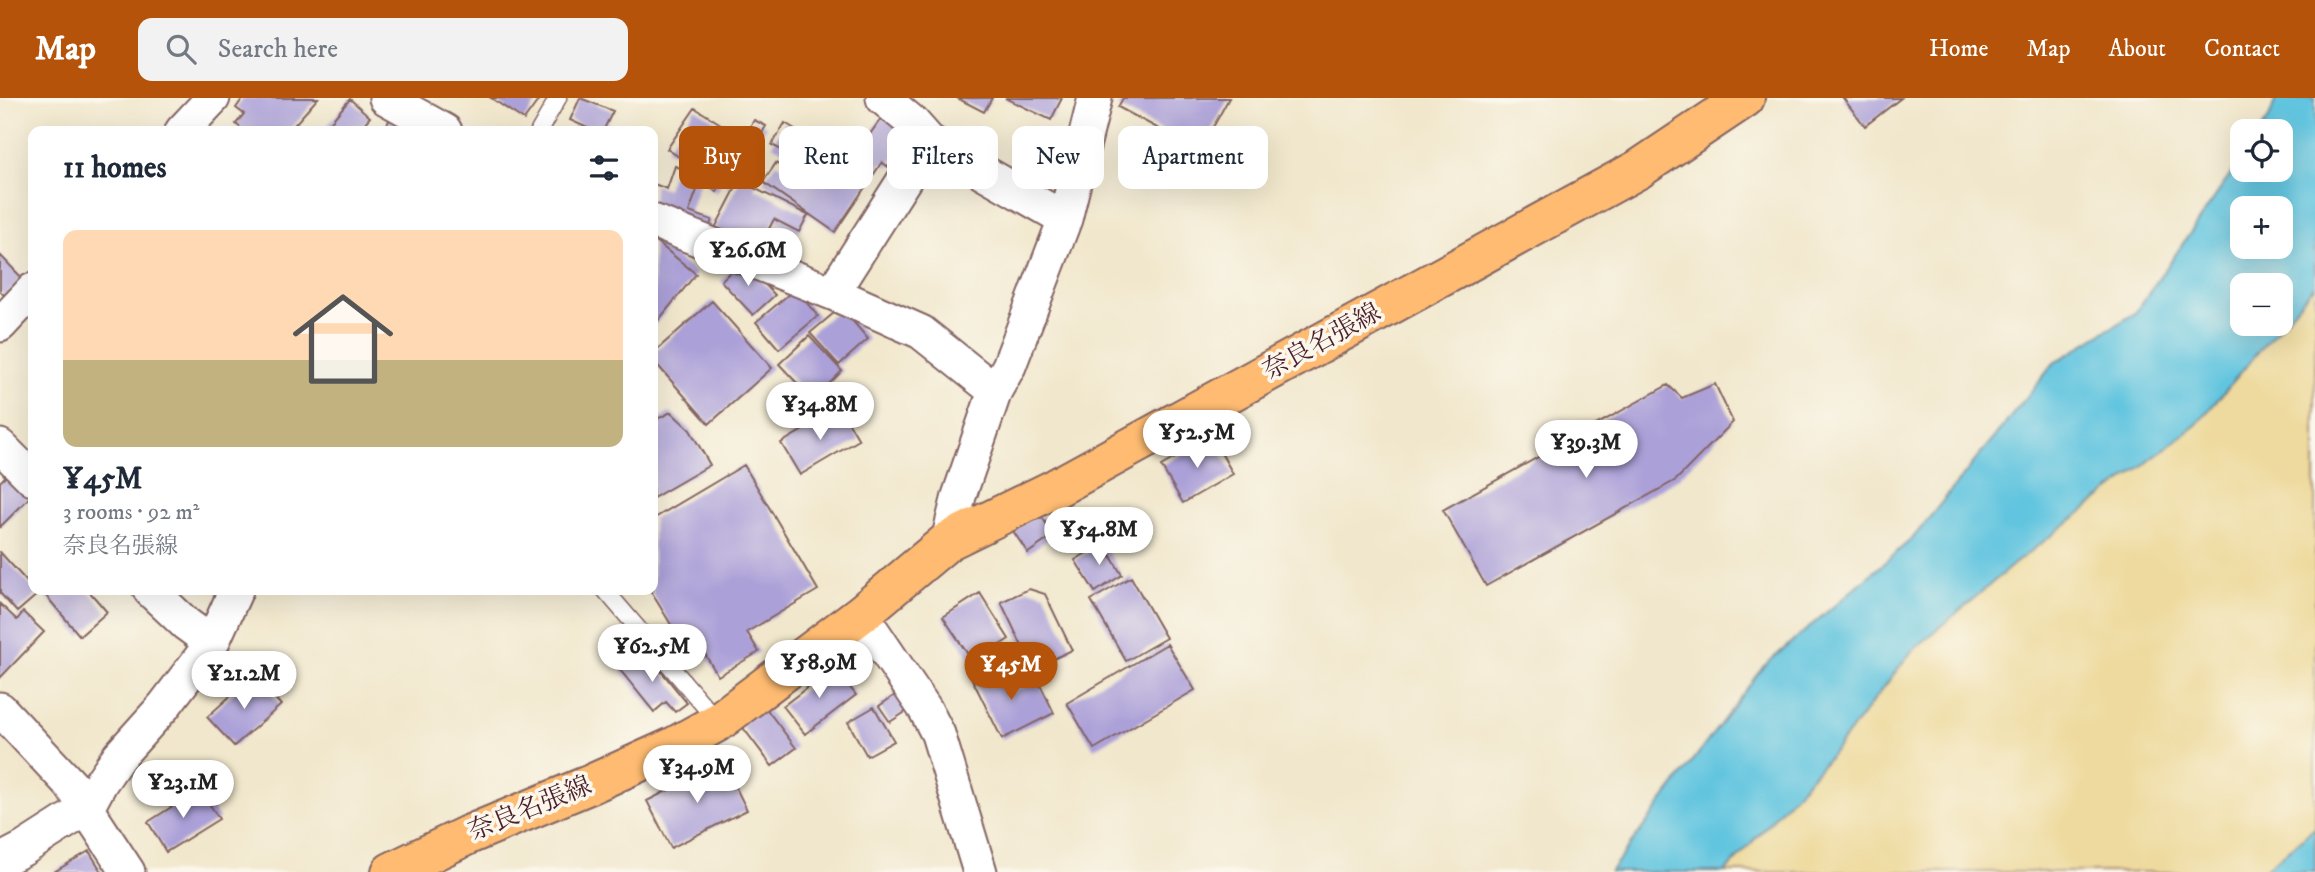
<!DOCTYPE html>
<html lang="en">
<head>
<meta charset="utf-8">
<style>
  :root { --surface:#fff; --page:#f2f2f3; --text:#1f2937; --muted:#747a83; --accent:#b45309 }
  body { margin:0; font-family:"IM FELL DW Pica","Noto Serif JP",serif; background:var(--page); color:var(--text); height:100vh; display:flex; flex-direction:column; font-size:26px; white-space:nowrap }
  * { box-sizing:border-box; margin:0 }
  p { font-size:23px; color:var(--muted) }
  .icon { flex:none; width:38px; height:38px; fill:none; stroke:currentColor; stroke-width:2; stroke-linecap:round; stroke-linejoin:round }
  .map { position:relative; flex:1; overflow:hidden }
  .side { position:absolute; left:28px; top:28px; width:630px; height:469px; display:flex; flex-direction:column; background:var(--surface); border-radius:14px; box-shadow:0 7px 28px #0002 }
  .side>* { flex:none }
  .top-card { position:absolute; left:679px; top:28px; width:665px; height:63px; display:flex; gap:14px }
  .controls { position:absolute; left:2230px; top:21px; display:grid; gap:14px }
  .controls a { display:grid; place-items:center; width:63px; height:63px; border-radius:14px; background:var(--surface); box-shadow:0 7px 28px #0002; font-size:35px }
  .price { position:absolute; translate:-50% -60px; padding:0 16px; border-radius:24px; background:#fff; color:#222; font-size:23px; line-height:46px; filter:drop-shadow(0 2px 4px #0008) }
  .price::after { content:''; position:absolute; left:50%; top:42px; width:21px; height:16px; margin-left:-10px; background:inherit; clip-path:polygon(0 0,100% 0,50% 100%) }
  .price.selected { background:var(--accent); color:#fff }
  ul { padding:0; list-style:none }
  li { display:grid; align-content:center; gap:14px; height:371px; padding:0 35px }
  li span { display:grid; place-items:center; height:217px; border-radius:14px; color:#555 }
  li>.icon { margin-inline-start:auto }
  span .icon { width:126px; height:126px; fill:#fffc; stroke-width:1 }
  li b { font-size:30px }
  h2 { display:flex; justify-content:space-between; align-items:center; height:84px; padding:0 35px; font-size:30px }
  .chip { padding:0 24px; border-radius:14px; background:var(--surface); box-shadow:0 7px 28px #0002; font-size:24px; line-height:63px }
  .chip.selected { background:var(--accent); color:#fff }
  header { display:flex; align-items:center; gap:42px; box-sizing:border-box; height:98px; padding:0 35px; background:var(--accent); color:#fff }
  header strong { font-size:33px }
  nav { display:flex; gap:38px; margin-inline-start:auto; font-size:24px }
  .search { width:490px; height:63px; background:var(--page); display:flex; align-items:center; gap:18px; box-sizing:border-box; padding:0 24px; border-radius:14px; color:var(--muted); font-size:26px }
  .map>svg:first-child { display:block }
  .sand { fill:#eeda9e; stroke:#9c7c64; stroke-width:2 }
  .water { fill:#62c5df; stroke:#567285; stroke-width:2; fill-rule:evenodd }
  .building { fill:#aca0d8 }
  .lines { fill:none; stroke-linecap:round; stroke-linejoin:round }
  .lane-casing { stroke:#846563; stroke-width:19 }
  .street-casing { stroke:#846563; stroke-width:37 }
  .primary-casing { stroke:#846563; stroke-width:42 }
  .lane { stroke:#fff; stroke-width:16 }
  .street { stroke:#fff; stroke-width:33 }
  .primary { stroke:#febb71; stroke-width:38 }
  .labels { text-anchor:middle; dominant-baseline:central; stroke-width:7; stroke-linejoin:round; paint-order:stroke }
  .street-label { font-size:26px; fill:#4a1f2b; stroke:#fbf7ec }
</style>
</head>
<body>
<header>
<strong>Map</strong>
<div class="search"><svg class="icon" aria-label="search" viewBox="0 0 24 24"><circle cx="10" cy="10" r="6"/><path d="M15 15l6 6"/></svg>Search here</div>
<nav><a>Home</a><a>Map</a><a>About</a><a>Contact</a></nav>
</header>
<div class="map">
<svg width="2315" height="774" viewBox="0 0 2315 774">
  <rect width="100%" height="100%" fill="#fbf7ec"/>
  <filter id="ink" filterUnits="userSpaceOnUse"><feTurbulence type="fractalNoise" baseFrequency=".0143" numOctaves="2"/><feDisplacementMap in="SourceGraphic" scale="14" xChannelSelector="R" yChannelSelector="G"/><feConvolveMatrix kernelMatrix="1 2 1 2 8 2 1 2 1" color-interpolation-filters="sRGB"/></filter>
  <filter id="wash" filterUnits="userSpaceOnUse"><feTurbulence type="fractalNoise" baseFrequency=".00686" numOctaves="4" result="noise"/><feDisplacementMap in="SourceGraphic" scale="28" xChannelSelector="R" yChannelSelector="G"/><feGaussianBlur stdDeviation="1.57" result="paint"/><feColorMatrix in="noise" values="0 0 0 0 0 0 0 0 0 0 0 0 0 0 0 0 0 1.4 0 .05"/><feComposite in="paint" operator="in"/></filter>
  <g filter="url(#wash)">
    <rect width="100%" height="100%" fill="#f1e7cc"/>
    <!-- sand -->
    <path class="sand" d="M2315 187V730L2262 774H1725L1836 651 1911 554 2014 466 2196 327Z"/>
    <!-- water -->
    <path class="water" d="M2276 0H2315V187L2196 327 2014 466 1911 554 1836 651 1725 774H1610L1763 569 1913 440 2054 265 2135 215 2242 60V72H2280V33H2260L2269 20ZM2242 110H2280V149H2242ZM2242 187H2280V226H2242Z
      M2315 730V774H2262Z"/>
    <g id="blocks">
      <!-- building -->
      <path class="building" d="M243 0H318L289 33H244L236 26 244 16 236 10Z
        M491 0H540L524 22Z
        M580 0 613 13 603 33H594L570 22Z
        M957 0H992L984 14Z
        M1005 0H1062L1051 22Z
        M1123 0H1229L1200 53 1118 9Z
        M1843 0H1901L1865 28Z
        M350 1 370 19 358 33H323Z
        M695 10 724 28 696 70 667 51Z
        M882 19 910 38 888 69 882 64 835 134 763 84 776 65 804 84 831 44 854 59Z
        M390 21 410 33H383Z
        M754 22 766 28 755 48 743 41Z
        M785 25 795 31 783 53 772 47Z
        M724 43 748 58 729 89 722 84 717 94 706 87 712 77 705 74Z
        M675 68 702 78 689 114 712 122 708 132 653 111 654 86 667 91Z
        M743 76 758 83 754 90 808 117 799 134 774 121 758 152 715 130Z
        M653 141 696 176 653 229Z
        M0 157 22 180 5 198 0 193Z
        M742 162 775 197 753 217 721 183Z
        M795 191 818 218 779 251 756 224Z
        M712 203 772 270 709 326 653 262V255Z
        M834 215 851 221 868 241 839 267 810 235Z
        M809 238 842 273 813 302 779 266Z
        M1715 286 1733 324 1676 382 1486 488 1443 412 1668 287 1682 300Z
        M840 310 859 342 800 377 781 345Z
        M671 314 690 332 710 367 653 400V323Z
        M1212 339 1233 376 1183 405 1161 368Z
        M744 367 818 492 747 534 759 554 718 578 693 536 681 543 650 492H653V421Z
        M8 376 30 399 0 429V384Z
        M1039 415 1054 437 1028 455 1013 433Z
        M1103 445 1122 477 1095 494 1075 462Z
        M0 454 38 496 17 514 0 495Z
        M1131 479 1166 540 1126 563 1091 502Z
        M1029 491 1045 496 1072 552 1033 571 1001 504Z
        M41 492H88L107 514 80 538Z
        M980 495 1009 541 973 564 943 519Z
        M0 506 17 522 23 514 44 534 0 580Z
        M1167 546 1195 592 1094 651 1067 605Z
        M645 553 687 605 675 614 666 604 654 614 620 572Z
        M996 565 1011 595 1038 582 1054 615 1002 641 970 577Z
        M834 569 856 597 805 636 783 608Z
        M254 577 281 607 234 648 207 619Z
        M898 595 910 611 890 624 879 608Z
        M765 609 796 650 772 668 741 627Z
        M874 609 894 643 867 658 848 624Z
        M723 664 747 712 671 750 647 703Z
        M200 691 219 721 166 754 148 724Z
        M89 753 102 774H54Z"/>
    </g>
  </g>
  <g filter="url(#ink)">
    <use href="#blocks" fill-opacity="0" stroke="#846563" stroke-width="2"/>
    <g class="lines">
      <!-- lane casing -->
      <g class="lane-casing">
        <path id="lane" d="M539 33 558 0
          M605 492 718 624"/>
      </g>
      <!-- street casing -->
      <g class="street-casing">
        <path id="street" d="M386 0 445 33
          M883 0 913 25 929 43 1065 121
          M182 33 213 0
          M653 123 835 196 921 234 995 293
          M835 196 841 181 929 43
          M0 227 33 192
          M0 348 33 381
          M948 443 959 398 995 293 1009 268 1065 121 1095 0
          M150 492 186 526 212 545
          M861 516 925 611 938 636 980 774
          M0 611 71 687 128 774
          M0 763 23 751 87 710 101 684 119 658 164 608 212 545 236 492"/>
      </g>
      <!-- primary casing -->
      <g class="primary-casing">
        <path id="primary" d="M391 774 468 737 591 686 673 649 718 624 861 516 948 443 1056 390 1639 71 1745 0"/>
      </g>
      <!-- lane -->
      <use href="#lane" class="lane"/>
      <!-- street -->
      <use href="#street" class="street"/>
      <!-- primary -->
      <use href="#primary" class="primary"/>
    </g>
  </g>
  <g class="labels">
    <!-- street labels -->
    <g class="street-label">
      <text transform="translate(1322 244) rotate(-29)">奈良名張線</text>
      <text transform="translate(530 711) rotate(-22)">奈良名張線</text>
    </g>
  </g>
</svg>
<div class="controls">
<a><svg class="icon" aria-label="locate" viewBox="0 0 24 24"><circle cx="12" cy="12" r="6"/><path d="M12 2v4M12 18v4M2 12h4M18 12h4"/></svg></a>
<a>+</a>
<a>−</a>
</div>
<b class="price" style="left:748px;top:190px">¥26.6M</b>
<b class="price" style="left:820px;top:344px">¥34.8M</b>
<b class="price" style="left:1197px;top:372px">¥52.5M</b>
<b class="price" style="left:1586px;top:382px">¥39.3M</b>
<b class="price" style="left:1099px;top:469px">¥54.8M</b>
<b class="price" style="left:652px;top:586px">¥62.5M</b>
<b class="price" style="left:819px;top:602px">¥58.9M</b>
<b class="price selected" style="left:1011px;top:604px">¥45M</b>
<b class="price" style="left:244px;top:613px">¥21.2M</b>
<b class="price" style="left:697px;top:707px">¥34.9M</b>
<b class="price" style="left:183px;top:722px">¥23.1M</b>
<div class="top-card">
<a class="chip selected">Buy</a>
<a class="chip">Rent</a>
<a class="chip">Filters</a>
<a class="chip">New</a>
<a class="chip">Apartment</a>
</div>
<section class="side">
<h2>11 homes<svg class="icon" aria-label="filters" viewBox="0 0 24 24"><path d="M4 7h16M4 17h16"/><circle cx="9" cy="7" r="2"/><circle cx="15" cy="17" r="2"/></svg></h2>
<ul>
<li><span style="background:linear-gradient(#ffd9b3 60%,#c2b280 0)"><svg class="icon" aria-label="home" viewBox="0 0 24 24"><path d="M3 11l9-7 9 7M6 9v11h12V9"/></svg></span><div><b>¥45M</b><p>3 rooms · 92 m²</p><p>奈良名張線</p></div></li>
</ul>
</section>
</div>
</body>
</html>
